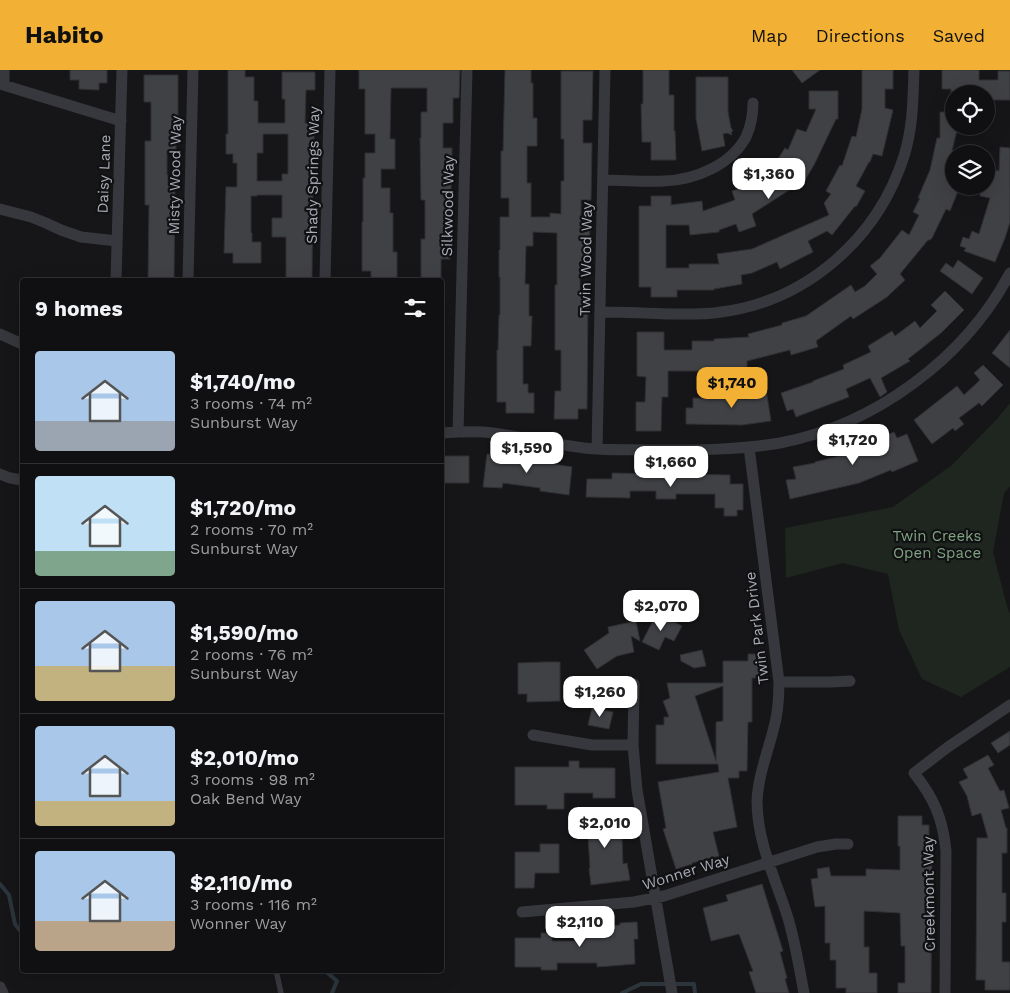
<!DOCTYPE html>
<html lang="en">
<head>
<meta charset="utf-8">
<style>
  :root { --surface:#101012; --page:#1e1e20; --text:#f1f3f6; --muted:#9c9d9f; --line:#303032; --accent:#f2b134 }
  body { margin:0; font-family:"Work Sans",sans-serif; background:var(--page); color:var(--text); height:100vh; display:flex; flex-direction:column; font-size:19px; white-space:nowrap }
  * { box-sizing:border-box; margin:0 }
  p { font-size:16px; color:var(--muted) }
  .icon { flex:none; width:28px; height:28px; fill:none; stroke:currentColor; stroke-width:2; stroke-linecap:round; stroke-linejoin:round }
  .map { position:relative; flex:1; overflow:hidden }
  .drawer { position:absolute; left:20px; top:208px; width:424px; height:695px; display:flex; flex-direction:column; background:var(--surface); border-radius:5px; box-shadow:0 5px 20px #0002,0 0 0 1px var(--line) }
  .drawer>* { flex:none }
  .fabs { position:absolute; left:945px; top:15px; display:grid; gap:10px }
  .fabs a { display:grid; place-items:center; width:50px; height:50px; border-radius:50%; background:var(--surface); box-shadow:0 5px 20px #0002,0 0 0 1px var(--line); font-size:25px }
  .price { position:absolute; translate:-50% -42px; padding:0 11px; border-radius:10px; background:#fff; color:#222; font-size:16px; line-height:32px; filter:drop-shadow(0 1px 2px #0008) }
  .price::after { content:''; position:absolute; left:50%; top:30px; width:15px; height:11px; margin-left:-8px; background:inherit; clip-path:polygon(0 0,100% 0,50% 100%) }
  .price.on { background:var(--accent); color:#111 }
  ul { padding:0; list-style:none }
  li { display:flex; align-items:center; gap:15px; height:125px; padding:0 15px }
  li+li { border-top:1px solid var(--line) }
  li span { display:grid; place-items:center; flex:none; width:140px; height:100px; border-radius:5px; color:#555 }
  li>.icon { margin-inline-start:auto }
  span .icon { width:60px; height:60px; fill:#fffc; stroke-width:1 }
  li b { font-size:21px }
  h2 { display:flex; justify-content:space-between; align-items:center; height:60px; padding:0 15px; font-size:21px }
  header { display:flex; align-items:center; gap:30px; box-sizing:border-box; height:70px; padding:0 25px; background:var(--accent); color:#111 }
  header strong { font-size:24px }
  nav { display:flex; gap:28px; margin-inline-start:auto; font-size:18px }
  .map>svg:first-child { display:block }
  .green { fill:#1e261f }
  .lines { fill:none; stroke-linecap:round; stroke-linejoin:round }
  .stream { stroke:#2c353c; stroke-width:4 }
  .building { fill:#404145; stroke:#303034; fill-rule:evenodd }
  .service { stroke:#37383d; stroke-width:5.5 }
  .minor { stroke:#37383d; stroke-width:11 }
  .labels { text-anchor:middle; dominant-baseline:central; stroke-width:4.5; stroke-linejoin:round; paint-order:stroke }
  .street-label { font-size:15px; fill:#a8adb8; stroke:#111113 }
  .park-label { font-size:15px; fill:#7fa381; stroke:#111113 }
</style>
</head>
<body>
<header>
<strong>Habito</strong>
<nav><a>Map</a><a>Directions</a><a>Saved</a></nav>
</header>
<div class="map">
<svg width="1010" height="923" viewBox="0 0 1010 923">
  <rect width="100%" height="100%" fill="#161618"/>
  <!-- green -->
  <path class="green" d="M1010 333V416L1004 423 993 482 1007 536 1010 544V597L961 627 922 609 899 560 888 504 843 493 786 508 785 458 893 437 952 395 997 349Z"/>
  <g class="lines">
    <!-- stream -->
    <path class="stream" d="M0 814 9 825 15 854 22 863
      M324 900 337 911 332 923
      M622 923 641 914H694L695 923"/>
  </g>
  <!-- building -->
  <path class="building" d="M70 0H107V13H99V20L79 19V10H70Z
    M228 0H245V7H254V31H258V53H285V29H282V2H315V20H306L305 53H314V98H313L312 210H286V167H272V148H282V125H257V126H251V163H252V172H261V193H233V183H224L226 117H237V93H233V84H226V64H228ZM263 64H288V104H282V111H257V83H263Z
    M359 0H460L459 28H453V53H443V78H452V96L451 120H450V189H441V210H421V169H425V130H421L420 68H421V42H427V18H391L390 69H395V99H381V118H390V143H393V182H397V210H371V201H362V152H363V108H365V83H375V64H365V19H359Z
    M505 0H531V13H533V48H537V76H527V113H531V147H550V143L561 144V111H564V69H561V1H593L592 50H583V73H592L591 130H581V154H590L589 192H580V226H588L587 339H578V349H554L555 321H561V280H555V215H557V163L533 162V176H526L525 214H529V246H532L531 276H523V314H528V323H534V343H506V332H497V280H498L499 245H500V207H499V180H500V147H509V128H501V81H503Z
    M643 0H669V25H674V61H675L676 90H651V72H642L641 34H643Z
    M792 0H820L802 13Z
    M862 0H893V19H885V38L893 40 882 86 873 84 870 92H869L856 116 865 121 856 137 855 136 832 165 827 161 808 171 813 182 780 199 777 192 752 203 741 205 742 214 714 219V220H677V227H651V217H639V136H651V126H671V135L702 131 703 141 735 130 732 121 738 119 760 104 765 111 785 98 776 92 785 78 788 80 797 59 806 62 816 39H809V21H838V49H836L814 95 799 120 794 117 752 144 756 156 739 162 736 154 719 160V162L690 165 689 155H666V198H689V194H719L717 184 752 179 829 145 824 133 831 124 826 121 840 95 842 96 852 66 856 67 862 39Z
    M942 0H979V10H998V1H1010V30H990V24H951V19H942Z
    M144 5H178V66H176V81H167V105H168V113H175L174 210H148L149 135H145V71H151V32H144Z
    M696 7H728V42L731 58 733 61 731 62 732 65 727 63 723 64 725 76 702 81 696 48Z
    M940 42H954V56H958L952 81 954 82V116H960L950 141 946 139 932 168 930 170H928L900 204 905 210 887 227 853 249 851 246 816 271 818 277 791 285 790 280 747 291V299L707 301H668V327H662L661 361H636V332H645L646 307 637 306V262H664V280H692V271H714V269L749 267 748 264 782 255V253L806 246 851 215 855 222 865 216 877 204 870 196 880 188 902 160 909 165 919 145 913 142 920 128H918L930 100 937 68H940Z
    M1000 77 1010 78V152L1005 168 995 192 964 181 966 178 960 176 963 167 969 169 972 161 979 164 990 128 980 126 982 116H986V98L999 101Z
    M958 190 983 208 972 224 940 201 946 193 953 198Z
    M945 221 964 240 941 263 908 289 910 291 881 308 887 322 880 327 870 308 846 319 849 327 796 347 793 339 787 341 781 323 813 312V311L844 299 843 295 871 282 868 276 892 261 895 266 915 251 920 258 937 241 931 235Z
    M1010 260V298L992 283Z
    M983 295 1003 315 982 336 979 333 959 348 964 354 955 361 953 358 932 374 914 350 957 316 964 325 980 310 974 303Z
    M763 311 764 319H766L771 351 742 355 686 354V338H693V328L748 329 746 313Z
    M894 362 897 368 907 364 918 391 892 402 891 400 859 413 790 429 786 410 796 409 793 397 815 393V392L839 386 878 370V369Z
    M487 384 506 386 540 391V392L572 397 569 425 540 421V418L503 413 502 418 483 417Z
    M441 386H469V413H441Z
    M612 403 730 405V414H743V440H737V446H724V438H715V424H676V429H656V421H630V428L586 427 587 409H612Z
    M657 543 682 556 674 571 665 567 659 580 642 572Z
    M636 551 640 571 631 566 634 582 617 586 597 599 584 580 609 563 608 557Z
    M702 580 706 596 694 598 681 591 680 585Z
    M748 584H763V605H756V608H752V652H748L747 701H739V708H728L737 757 713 762 719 786 692 793V794L676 799 663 759 666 758 658 712 719 702 718 694H656V655H664V647H669L663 631 670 628 667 613H723V591H748ZM723 616V651L716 652V691L695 626Z
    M544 592H560V631L527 632V624H518V593Z
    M592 638 613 642 609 659 588 655Z
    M1010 661V675L998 683 991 673Z
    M988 685 994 695 988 698 1000 721 1004 720 1009 738 1001 740 1006 758H1007V783H1002V823H1006V852H1002V892H1010V920H985V910H976L977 768H988L981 743 972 746 967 726 959 712 968 708 963 699Z
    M569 691H579V698H615V728H593V723H564V739H547V735H515V697H569Z
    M617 743 620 768H622L623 794 627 793 630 810 591 815 589 798H590L588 767 583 768 580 748Z
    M898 746H922V755H929V781H932L931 923H898V913H905V876H901L900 843 864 841V877H869V903H877V923H846V918H836V890H830V873H825V836L815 837 811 809 818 808 817 799 829 797 831 806H866V799L900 800V776H898Z
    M540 774H559V803H535L534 818H515V782H540Z
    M762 814 783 881 780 882 787 908 785 909 789 923H756L749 902 753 901 739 864 711 871 703 838 728 831 726 825Z
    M637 852 638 869H634L635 894 597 897V893H557V900H541V897H515V868H541V863H552V871H574L578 870V861H595L594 857 620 855V853Z"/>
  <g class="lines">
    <!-- service -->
    <path class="service" d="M276 900 281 923"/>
    <!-- minor -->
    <path class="minor" d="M4 0V15
      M0 14 121 51
      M603 110C623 110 644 112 664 111 695 110 731 95 746 67 751 56 753 45 753 33
      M0 139 31 147 46 153 61 160 81 167 117 171
      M116 210 122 0
      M188 210 193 0
      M325 210 330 0
      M600 242C622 242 645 243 668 244 685 244 703 245 721 242 807 231 878 168 904 86 913 58 913 29 914 0
      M0 264 22 274
      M458 362 467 0
      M441 363C455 362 469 361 483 362 517 365 550 374 584 378 607 381 632 379 656 380 697 380 739 380 780 373 875 355 965 288 1010 203
      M749 377 779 612C779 628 778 645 773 661 767 684 758 707 757 731 757 771 775 808 787 845 795 870 799 897 804 923
      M597 379 605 0
      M0 404 10 408 22 410
      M779 612H831L850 611
      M634 614 633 675 637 720 672 923
      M533 665 592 675H633
      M522 842 634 832 664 826 817 777 836 774H848
      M0 917 3 923
      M945 923 946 781C943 749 934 728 914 703L948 677 1010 635"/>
  </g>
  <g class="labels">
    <!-- street labels -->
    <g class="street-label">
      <text transform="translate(104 104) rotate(-88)">Daisy Lane</text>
      <text transform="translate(175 105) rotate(-89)">Misty Wood Way</text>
      <text transform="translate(313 105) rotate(-89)">Shady Springs Way</text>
      <text transform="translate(448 136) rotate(-89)">Silkwood Way</text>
      <text transform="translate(586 189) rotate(-89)">Twin Wood Way</text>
      <text transform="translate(757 558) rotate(-97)">Twin Park Drive</text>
      <text transform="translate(686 802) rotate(-17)">Wonner Way</text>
      <text transform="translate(929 824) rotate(-91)">Creekmont Way</text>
    </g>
    <!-- park labels -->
    <g class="park-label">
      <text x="937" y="466">Twin Creeks<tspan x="937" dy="17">Open Space</tspan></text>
    </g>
  </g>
</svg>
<div class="fabs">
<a><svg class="icon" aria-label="locate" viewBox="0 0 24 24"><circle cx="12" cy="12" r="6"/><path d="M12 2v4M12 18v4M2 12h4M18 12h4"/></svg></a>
<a><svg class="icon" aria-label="layers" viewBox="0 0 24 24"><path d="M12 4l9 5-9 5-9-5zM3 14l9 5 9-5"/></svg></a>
</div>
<b class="price" style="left:769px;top:130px">$1,360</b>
<b class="price on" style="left:732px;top:339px">$1,740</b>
<b class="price" style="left:853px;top:396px">$1,720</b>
<b class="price" style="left:527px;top:404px">$1,590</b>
<b class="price" style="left:671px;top:418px">$1,660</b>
<b class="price" style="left:661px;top:562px">$2,070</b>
<b class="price" style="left:600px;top:648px">$1,260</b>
<b class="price" style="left:605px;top:779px">$2,010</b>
<b class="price" style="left:580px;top:878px">$2,110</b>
<section class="drawer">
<h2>9 homes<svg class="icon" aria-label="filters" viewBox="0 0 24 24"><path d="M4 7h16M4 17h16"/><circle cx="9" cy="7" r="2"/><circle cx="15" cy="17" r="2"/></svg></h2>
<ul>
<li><span style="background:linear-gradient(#a9c7e8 70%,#9aa5b1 0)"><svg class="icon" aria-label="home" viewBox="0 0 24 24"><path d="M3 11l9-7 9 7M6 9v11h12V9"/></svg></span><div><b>$1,740/mo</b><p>3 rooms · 74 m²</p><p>Sunburst Way</p></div></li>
<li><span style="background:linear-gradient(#bfe0f5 75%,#7fa58c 0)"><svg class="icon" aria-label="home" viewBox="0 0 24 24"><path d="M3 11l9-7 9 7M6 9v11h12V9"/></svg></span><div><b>$1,720/mo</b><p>2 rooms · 70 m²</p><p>Sunburst Way</p></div></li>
<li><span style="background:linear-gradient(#a9c7e8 65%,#c2b280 0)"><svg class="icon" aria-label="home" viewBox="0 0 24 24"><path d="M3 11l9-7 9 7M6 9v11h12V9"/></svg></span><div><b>$1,590/mo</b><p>2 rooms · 76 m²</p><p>Sunburst Way</p></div></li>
<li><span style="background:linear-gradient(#a9c7e8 75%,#c2b280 0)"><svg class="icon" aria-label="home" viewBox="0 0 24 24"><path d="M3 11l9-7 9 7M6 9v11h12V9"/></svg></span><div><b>$2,010/mo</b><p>3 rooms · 98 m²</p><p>Oak Bend Way</p></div></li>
<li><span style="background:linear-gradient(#a9c7e8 70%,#b9a48a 0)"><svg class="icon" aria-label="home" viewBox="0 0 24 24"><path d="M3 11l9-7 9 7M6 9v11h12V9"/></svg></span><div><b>$2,110/mo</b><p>3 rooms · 116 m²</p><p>Wonner Way</p></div></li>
</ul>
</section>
</div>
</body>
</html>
